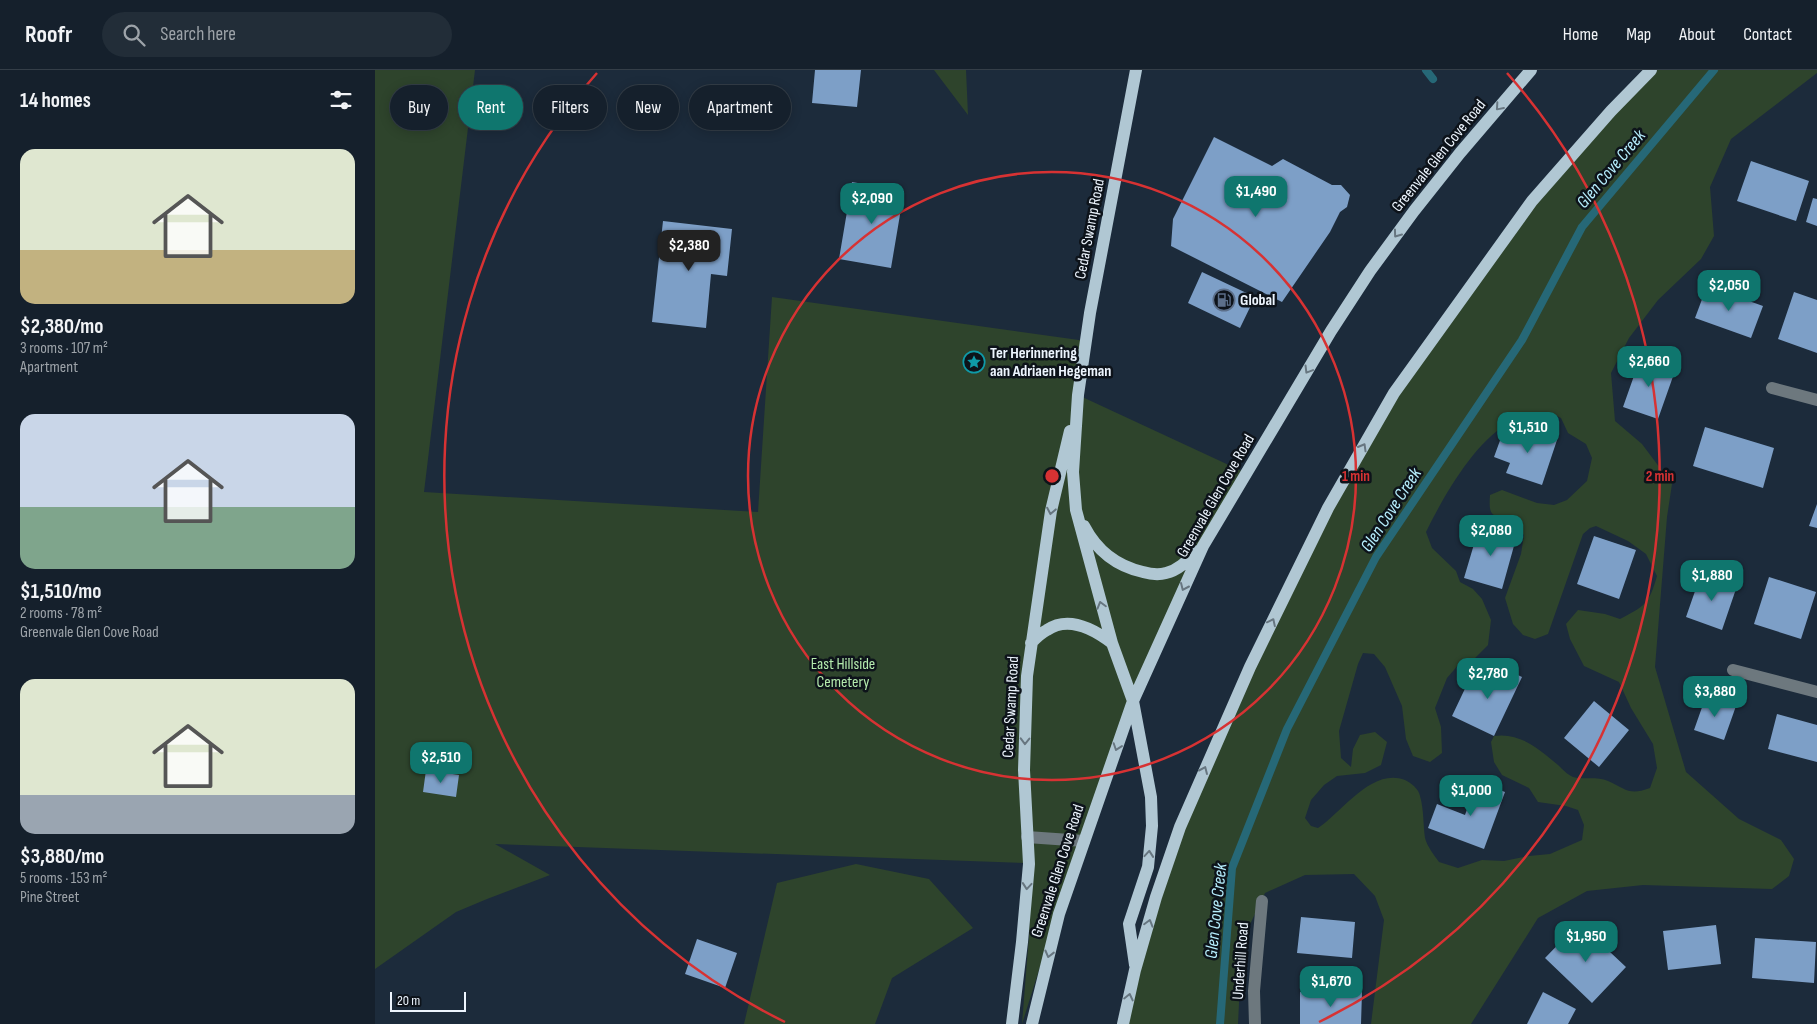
<!DOCTYPE html>
<html lang="en">
<head>
<meta charset="utf-8">
<style>
  :root { --surface:#15202c; --page:#222d38; --text:#f1f3f6; --muted:#9da3a9; --line:#343e48; --accent:#0f766e }
  body { margin:0; font-family:"Sofia Sans Condensed",sans-serif; background:var(--page); color:var(--text); height:100vh; display:flex; flex-direction:column; font-size:19px; white-space:nowrap }
  * { box-sizing:border-box; margin:0 }
  p { font-size:16px; color:var(--muted) }
  .icon { flex:none; width:28px; height:28px; fill:none; stroke:currentColor; stroke-width:2; stroke-linecap:round; stroke-linejoin:round }
  .map { position:relative; flex:1; overflow:hidden }
  .panel { display:flex; flex-direction:column; background:var(--surface); width:375px }
  .panel>* { flex:none }
  .hud { position:absolute; left:15px; top:15px; width:475px; height:45px; display:flex; gap:10px }
  .scale { position:absolute; left:15px; bottom:12px; width:76px; box-sizing:border-box; padding-left:5px; border:2px solid #edf5fe; border-top:0; font-size:14px; line-height:18px; white-space:nowrap; color:#edf5fe; -webkit-text-stroke:4px #0d131a; paint-order:stroke }
  .price { position:absolute; translate:-50% -42px; padding:0 11px; border-radius:10px; background:var(--accent); color:#fff; font-size:16px; line-height:32px; filter:drop-shadow(0 1px 2px #0008) }
  .price::after { content:''; position:absolute; left:50%; top:30px; width:15px; height:11px; margin-left:-8px; background:inherit; clip-path:polygon(0 0,100% 0,50% 100%) }
  .price.active { background:#222; color:#fff }
  ul { padding:0; list-style:none }
  li { display:grid; align-content:center; gap:10px; height:265px; padding:0 20px }
  li span { display:grid; place-items:center; height:155px; border-radius:15px; color:#555 }
  li>.icon { margin-inline-start:auto }
  span .icon { width:90px; height:90px; fill:#fffc; stroke-width:1 }
  li b { font-size:21px }
  h2 { display:flex; justify-content:space-between; align-items:center; height:60px; padding:0 20px; font-size:21px }
  .pill { padding:0 18px; border-radius:22px; background:var(--surface); box-shadow:0 2px 12px #0003,0 0 0 1px var(--line); font-size:18px; line-height:45px }
  .pill.active { background:var(--accent); color:#fff }
  header { display:flex; align-items:center; gap:30px; box-sizing:border-box; height:70px; padding:0 25px; background:var(--surface); border-bottom:1px solid var(--line) }
  header strong { font-size:24px }
  nav { display:flex; gap:28px; margin-inline-start:auto; font-size:18px }
  .search { width:350px; height:45px; background:var(--page); display:flex; align-items:center; gap:12px; box-sizing:border-box; padding:0 18px; border-radius:28px; color:var(--muted); font-size:19px }
  main { display:flex; flex:1; min-height:0 }
  .map>svg:first-child { display:block }
  .green { fill:#2e442c; fill-rule:evenodd }
  .lines { fill:none; stroke-linecap:round; stroke-linejoin:round }
  .stream { stroke:#266877; stroke-width:8 }
  .building { fill:#7d9fc7 }
  .minor { stroke:#6d787e; stroke-width:12 }
  .major { stroke:#b0c7d3; stroke-width:12 }
  .oneway { stroke:#677680 }
  .ring { fill:none; stroke:#d73233; stroke-width:2.5 }
  .labels { text-anchor:middle; dominant-baseline:central; stroke-width:5; stroke-linejoin:round; paint-order:stroke }
  .street-label { font-size:16px; fill:#edf5fe; stroke:#0d131a }
  .poi-label { font-size:16px; font-weight:bold; fill:#edf5fe; stroke:#0d131a; text-anchor:start }
  .park-label { font-size:16px; fill:#b4eaad; stroke:#0d131a }
  .water-label { font-size:18px; font-style:italic; fill:#b6eefd; stroke:#0d131a }
  .centre { fill:#d73233; stroke:#0d131a; stroke-width:2.5 }
  .ring-label { font-size:15px; text-anchor:middle; font-weight:bold; fill:#d73233; stroke:#0d131a; stroke-width:5; stroke-linejoin:round; paint-order:stroke }
</style>
</head>
<body>
<header>
<strong>Roofr</strong>
<div class="search"><svg class="icon" aria-label="search" viewBox="0 0 24 24"><circle cx="10" cy="10" r="6"/><path d="M15 15l6 6"/></svg>Search here</div>
<nav><a>Home</a><a>Map</a><a>About</a><a>Contact</a></nav>
</header>
<main>
<section class="panel">
<h2>14 homes<svg class="icon" aria-label="filters" viewBox="0 0 24 24"><path d="M4 7h16M4 17h16"/><circle cx="9" cy="7" r="2"/><circle cx="15" cy="17" r="2"/></svg></h2>
<ul>
<li><span style="background:linear-gradient(#dfe7d0 65%,#c2b280 0)"><svg class="icon" aria-label="home" viewBox="0 0 24 24"><path d="M3 11l9-7 9 7M6 9v11h12V9"/></svg></span><div><b>$2,380/mo</b><p>3 rooms · 107 m²</p><p>Apartment</p></div></li>
<li><span style="background:linear-gradient(#c9d6e8 60%,#7fa58c 0)"><svg class="icon" aria-label="home" viewBox="0 0 24 24"><path d="M3 11l9-7 9 7M6 9v11h12V9"/></svg></span><div><b>$1,510/mo</b><p>2 rooms · 78 m²</p><p>Greenvale Glen Cove Road</p></div></li>
<li><span style="background:linear-gradient(#dfe7d0 75%,#9aa5b1 0)"><svg class="icon" aria-label="home" viewBox="0 0 24 24"><path d="M3 11l9-7 9 7M6 9v11h12V9"/></svg></span><div><b>$3,880/mo</b><p>5 rooms · 153 m²</p><p>Pine Street</p></div></li>
</ul>
</section>
<div class="map">
<svg width="1442" height="954" viewBox="0 0 1442 954">
  <rect width="100%" height="100%" fill="#1c2b3b"/>
  <!-- green -->
  <path class="green" d="M0 0H100L49 422 383 442 397 227 711 271 703 325 871 403 824 476 681 846 647 954 654 866 656 786 652 606 651 793 120 774 175 805 112 829 81 842 0 899Z
    M559 0H591L593 45Z
    M1276 0H1442V3L1356 69 1335 117 1339 166 1326 189 1283 230 1254 268 1236 303 1240 351 1267 374 1297 414 1292 447 1280 597 1311 702 1364 749 1406 770 1419 789 1414 806 1397 819 1268 815 1212 821 1163 848 1096 954H996L1009 850 1000 826 979 804 930 805 890 823 867 871 863 954H744L793 789 875 597 1019 323 1157 131ZM1156 344H1178L1186 348 1193 363 1211 374 1217 388 1212 411 1192 430 1179 435 1162 433 1127 420 1115 425C1113 452 1120 442 1137 453 1141 456 1145 461 1149 465L1146 484 1130 528 1138 554 1148 565 1160 569 1173 564 1208 464 1215 458 1221 456 1253 471 1271 484 1282 506C1274 534 1270 536 1245 549L1230 544 1203 540 1191 554 1195 569 1209 596 1244 612 1256 638 1278 674 1282 698 1275 718C1254 726 1251 719 1233 711 1222 706 1209 710 1198 707 1193 705 1187 699 1183 695 1164 679 1145 662 1119 666L1116 672 1119 692 1127 705 1154 718 1163 732 1191 736 1203 740 1209 755 1207 770 1175 784 1154 786 1129 791 1107 790 1083 798 1064 792C1059 785 1052 776 1050 768 1048 755 1049 740 1045 726 1044 719 1036 713 1030 710 997 697 967 742 943 758L936 756 930 748 936 730 949 715 962 706 990 703 1006 695 1012 672 1000 662 985 665 978 679 976 697 966 688 964 661 983 594 988 583 999 584 1010 597 1027 636 1031 669 1038 686 1055 692 1067 683 1066 657 1060 638 1072 608 1085 593 1098 590 1113 575 1116 550 1107 529 1098 519 1085 512 1081 501 1057 478 1051 462C1067 429 1099 373 1131 355 1139 350 1148 347 1156 344Z
    M481 794 554 809 598 858 517 908 500 954H369L402 813Z"/>
  <g class="lines">
    <!-- stream -->
    <path class="stream" d="M1051 0 1058 9
      M845 954 857 798 912 659 1001 487 1147 270 1207 157 1339 0"/>
  </g>
  <!-- building -->
  <path class="building" d="M440 0H486L482 37 437 33Z
    M839 67 897 96 908 89 957 115H966L975 125 972 137 965 142 955 162 907 232 796 176 798 149Z
    M1376 91 1434 111 1421 151 1362 131Z
    M477 112 529 121 516 198 464 189Z
    M1438 128 1442 129V156L1431 152Z
    M288 151 357 159 352 206 336 204 331 258 277 252Z
    M827 202 880 227 865 258 813 233Z
    M1332 216 1388 236 1376 268 1320 248Z
    M1419 222 1442 230V283L1403 269Z
    M1266 286 1301 298 1283 349 1248 337Z
    M1148 355 1183 367 1167 415 1131 403 1135 393 1119 387 1127 365 1143 370Z
    M1330 357 1399 378 1388 418 1318 396Z
    M1442 434V458L1434 456Z
    M1105 454 1142 465 1127 519 1089 508Z
    M1219 466 1261 480 1244 529 1202 514Z
    M1326 504 1362 516 1347 560 1311 547Z
    M1394 507 1441 522 1426 569 1379 554Z
    M1120 594 1147 607 1119 666 1077 646 1096 606 1111 614Z
    M1331 626 1361 636 1349 670 1319 660Z
    M1219 631 1254 660 1224 697 1189 668Z
    M1402 644 1442 655V692L1393 679Z
    M51 700 84 705 81 727 48 722Z
    M1102 711 1130 722 1109 779 1053 758 1062 734 1090 745Z
    M926 847 980 852 977 888 922 883Z
    M1204 853 1251 897 1217 933 1170 888Z
    M1341 855 1346 894 1293 900 1288 861Z
    M1380 868 1441 872 1439 913 1377 908Z
    M322 869 362 883 350 918 310 904Z
    M925 922H987L986 954H925Z
    M1168 922 1201 939 1193 954H1152Z"/>
  <g class="lines">
    <!-- minor -->
    <path class="minor" d="M1397 318 1442 330
      M1358 600 1442 622
      M652 767 709 771
      M880 954 879 921 887 831"/>
    <!-- major -->
    <path class="major" d="M709 456C722 481 741 496 768 502 775 504 784 505 791 503 804 500 813 490 822 481
      M656 573C661 568 666 563 672 560 694 545 720 560 737 573
      M760 895 754 854 773 797 777 756 776 727 758 631 737 573 701 440 698 402 703 325 715 243 761 0
      M637 954 647 872 654 794 649 700 652 606 676 441 695 361
      M657 954 684 844 758 631 828 476 956 261 995 201 1039 141 1085 83 1156 0
      M748 954 760 900 781 827 805 757 875 597 953 438 1019 323 1157 131 1236 41 1276 0"/>
  </g>
  <!-- one-way arrows -->
  <defs><path id="oneway-chevron" d="M-2-3.5L2.5 0L-2 3.5" fill="none" stroke-width="1.6" stroke-linecap="round" stroke-linejoin="round" transform="scale(1.25)"/></defs>
  <g class="oneway">
    <use href="#oneway-chevron" transform="translate(1124 37) rotate(131)"/>
    <use href="#oneway-chevron" transform="translate(1022 164) rotate(126)"/>
    <use href="#oneway-chevron" transform="translate(933 300) rotate(121)"/>
    <use href="#oneway-chevron" transform="translate(988 377) rotate(-60)"/>
    <use href="#oneway-chevron" transform="translate(676 441) rotate(101)"/>
    <use href="#oneway-chevron" transform="translate(809 517) rotate(114)"/>
    <use href="#oneway-chevron" transform="translate(726 535) rotate(-106)"/>
    <use href="#oneway-chevron" transform="translate(897 552) rotate(-64)"/>
    <use href="#oneway-chevron" transform="translate(650 671) rotate(91)"/>
    <use href="#oneway-chevron" transform="translate(742 677) rotate(109)"/>
    <use href="#oneway-chevron" transform="translate(829 700) rotate(-66)"/>
    <use href="#oneway-chevron" transform="translate(774 784) rotate(-85)"/>
    <use href="#oneway-chevron" transform="translate(652 816) rotate(95)"/>
    <use href="#oneway-chevron" transform="translate(774 853) rotate(-74)"/>
    <use href="#oneway-chevron" transform="translate(674 884) rotate(104)"/>
    <use href="#oneway-chevron" transform="translate(754 927) rotate(-77)"/>
  </g>
  <!-- distance rings -->
  <g class="ring">
    <circle cx="677" cy="406" r="304"/>
    <path d="M410 952A608 608 0 0 1 222 3M1132 3A608 608 0 0 1 944 952"/>
  </g>
  <!-- icons -->
  <defs>
    <g id="fuel-ring" transform="scale(1.125)"><circle r="9.5" fill="#0d131a" stroke="#5c6f8a" stroke-width="1.5"/><path d="M-5.5-6h7V0h2V4h1.3V-2.5L3-4.5l.8-.8L6-3V5H2.5V1h-1V6h-7ZM-4.2-4.7v3.2H.2V-4.7Z" fill="#5c6f8a"/></g>
    <g id="sight-ring" transform="scale(1.125)"><circle r="9.5" fill="#0d131a" stroke="#0f9aa8" stroke-width="1.5"/><path d="M0-6L1.8-2.2L6-1.7L2.9 1.2L3.7 5.4L0 3.3L-3.7 5.4L-2.9 1.2L-6-1.7L-1.8-2.2Z" fill="#0f9aa8"/></g>
  </defs>
  <g fill-rule="evenodd">
    <use href="#fuel-ring" x="849" y="230"/>
    <use href="#sight-ring" x="599" y="292"/>
  </g>
  <g class="labels">
    <!-- street labels -->
    <g class="street-label">
      <text transform="translate(1064 86) rotate(-51)">Greenvale Glen Cove Road</text>
      <text transform="translate(715 159) rotate(-79)">Cedar Swamp Road</text>
      <text transform="translate(841 426) rotate(-60)">Greenvale Glen Cove Road</text>
      <text transform="translate(636 637) rotate(-87)">Cedar Swamp Road</text>
      <text transform="translate(683 801) rotate(-72)">Greenvale Glen Cove Road</text>
      <text transform="translate(866 891) rotate(-86)">Underhill Road</text>
    </g>
    <!-- poi labels -->
    <g class="poi-label">
      <text x="865" y="230">Global</text>
      <text x="615" y="283">Ter Herinnering<tspan x="615" dy="18">aan Adriaen Hegeman</tspan></text>
    </g>
    <!-- park labels -->
    <g class="park-label">
      <text x="468" y="594">East Hillside<tspan x="468" dy="18">Cemetery</tspan></text>
    </g>
    <!-- water labels -->
    <g class="water-label">
      <text transform="translate(1236 99) rotate(-50)">Glen Cove Creek</text>
      <text transform="translate(1016 440) rotate(-57)">Glen Cove Creek</text>
      <text transform="translate(841 841) rotate(-84)">Glen Cove Creek</text>
    </g>
  </g>
  <circle cx="677" cy="406" r="8" class="centre"/>
  <g class="ring-label">
    <text x="981" y="411">1 min</text>
    <text x="1285" y="411">2 min</text>
  </g>
</svg>
<div class="scale">20 m</div>
<b class="price" style="left:881px;top:148px">$1,490</b>
<b class="price" style="left:497px;top:155px">$2,090</b>
<b class="price active" style="left:314px;top:202px">$2,380</b>
<b class="price" style="left:1354px;top:242px">$2,050</b>
<b class="price" style="left:1274px;top:318px">$2,660</b>
<b class="price" style="left:1153px;top:384px">$1,510</b>
<b class="price" style="left:1116px;top:487px">$2,080</b>
<b class="price" style="left:1337px;top:532px">$1,880</b>
<b class="price" style="left:1113px;top:630px">$2,780</b>
<b class="price" style="left:1340px;top:648px">$3,880</b>
<b class="price" style="left:66px;top:714px">$2,510</b>
<b class="price" style="left:1096px;top:747px">$1,000</b>
<b class="price" style="left:1211px;top:893px">$1,950</b>
<b class="price" style="left:956px;top:938px">$1,670</b>
<div class="hud">
<a class="pill">Buy</a>
<a class="pill active">Rent</a>
<a class="pill">Filters</a>
<a class="pill">New</a>
<a class="pill">Apartment</a>
</div>
</div>
</main>
</body>
</html>
